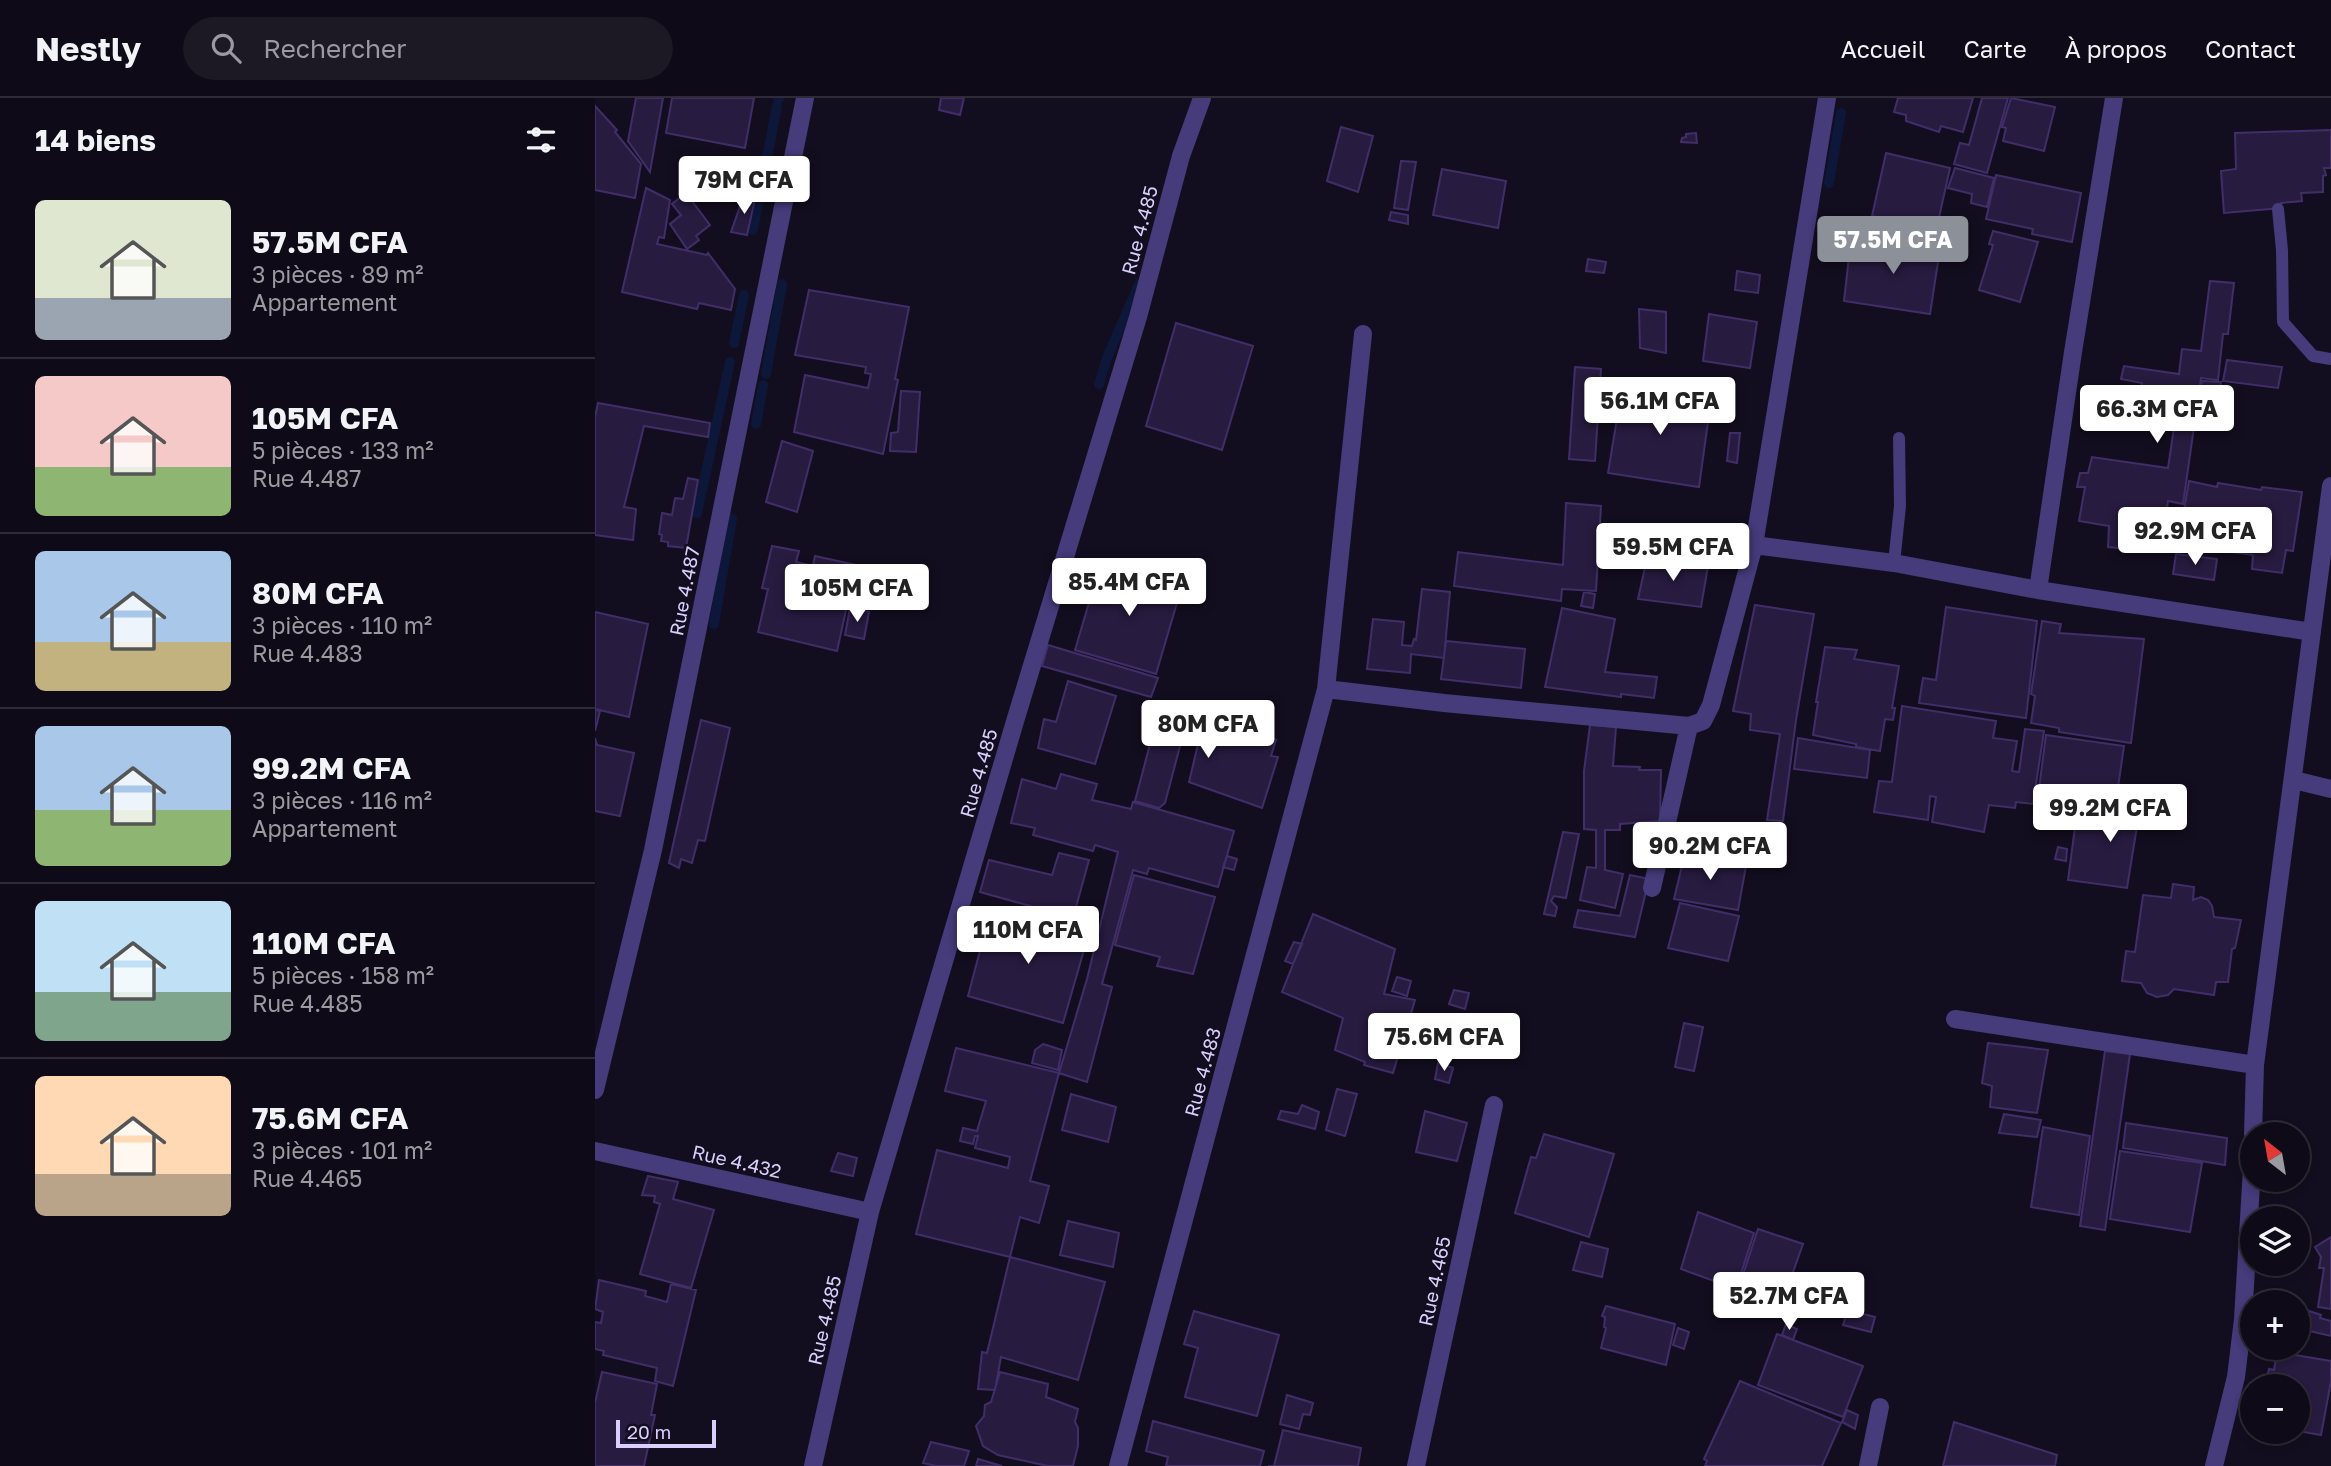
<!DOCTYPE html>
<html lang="fr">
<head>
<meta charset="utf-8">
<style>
  :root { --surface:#0e0a17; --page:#1c1824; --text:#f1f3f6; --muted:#9b9aa1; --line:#2e2b36; --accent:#8c9099 }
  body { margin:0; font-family:"Golos Text",sans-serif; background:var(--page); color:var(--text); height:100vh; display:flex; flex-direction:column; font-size:26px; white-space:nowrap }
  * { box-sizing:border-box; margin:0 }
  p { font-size:23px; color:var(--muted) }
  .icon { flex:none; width:38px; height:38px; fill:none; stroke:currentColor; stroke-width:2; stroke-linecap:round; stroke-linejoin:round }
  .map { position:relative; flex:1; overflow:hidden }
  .sheet { display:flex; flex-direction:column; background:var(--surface); width:595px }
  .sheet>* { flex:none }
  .needle { width:46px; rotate:329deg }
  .buttons { position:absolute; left:1645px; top:1024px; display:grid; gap:14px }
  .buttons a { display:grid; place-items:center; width:70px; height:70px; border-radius:50%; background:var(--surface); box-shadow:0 4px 10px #0003,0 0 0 2px var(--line); font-size:35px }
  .scale { position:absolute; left:21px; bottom:18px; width:100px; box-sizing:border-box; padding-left:7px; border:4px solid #d9cffc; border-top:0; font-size:19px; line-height:24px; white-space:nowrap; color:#d9cffc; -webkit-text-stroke:5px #130e1f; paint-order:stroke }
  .price { position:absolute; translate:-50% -60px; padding:0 16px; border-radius:7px; background:#fff; color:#222; font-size:23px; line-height:46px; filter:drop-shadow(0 2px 4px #0008) }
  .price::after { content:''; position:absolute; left:50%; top:42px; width:21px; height:16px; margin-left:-10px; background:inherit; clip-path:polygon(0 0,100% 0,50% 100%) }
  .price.active { background:var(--accent); color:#fff }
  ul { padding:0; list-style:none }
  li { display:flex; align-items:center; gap:21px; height:175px; padding:0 35px }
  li+li { border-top:2px solid var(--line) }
  li span { display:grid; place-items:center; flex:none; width:196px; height:140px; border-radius:10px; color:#555 }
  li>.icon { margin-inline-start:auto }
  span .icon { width:84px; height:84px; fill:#fffc; stroke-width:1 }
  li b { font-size:30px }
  h2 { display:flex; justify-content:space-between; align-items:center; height:84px; padding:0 35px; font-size:30px }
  header { display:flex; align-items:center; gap:42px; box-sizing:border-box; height:98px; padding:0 35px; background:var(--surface); border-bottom:2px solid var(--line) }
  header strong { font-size:33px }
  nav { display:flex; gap:38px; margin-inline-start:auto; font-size:24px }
  .search { width:490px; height:63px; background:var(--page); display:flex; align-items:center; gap:18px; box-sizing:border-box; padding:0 24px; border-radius:38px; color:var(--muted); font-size:26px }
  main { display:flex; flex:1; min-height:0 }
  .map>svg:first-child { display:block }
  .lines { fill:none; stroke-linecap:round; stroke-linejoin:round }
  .stream { stroke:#0c173a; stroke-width:10 }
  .building { fill:#271b3f; stroke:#412e69; stroke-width:2 }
  .lane { stroke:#463b7b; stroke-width:12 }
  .street { stroke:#463b7b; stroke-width:18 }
  .labels { text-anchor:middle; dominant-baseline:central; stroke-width:5; stroke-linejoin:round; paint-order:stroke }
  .street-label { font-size:19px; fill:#d9cffc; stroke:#130e1f }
</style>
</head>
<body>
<header>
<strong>Nestly</strong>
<div class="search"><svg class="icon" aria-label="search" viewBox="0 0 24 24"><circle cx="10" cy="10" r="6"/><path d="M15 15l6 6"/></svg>Rechercher</div>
<nav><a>Accueil</a><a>Carte</a><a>À propos</a><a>Contact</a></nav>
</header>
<main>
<section class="sheet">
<h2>14 biens<svg class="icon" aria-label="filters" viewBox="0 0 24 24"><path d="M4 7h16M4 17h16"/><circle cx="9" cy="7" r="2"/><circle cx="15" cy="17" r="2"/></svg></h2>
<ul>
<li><span style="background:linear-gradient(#dfe7d0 70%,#9aa5b1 0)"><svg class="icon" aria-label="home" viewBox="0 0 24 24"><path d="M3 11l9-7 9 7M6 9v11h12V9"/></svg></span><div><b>57.5M CFA</b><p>3 pièces · 89 m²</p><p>Appartement</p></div></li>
<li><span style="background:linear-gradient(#f6c9c9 65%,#8fb573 0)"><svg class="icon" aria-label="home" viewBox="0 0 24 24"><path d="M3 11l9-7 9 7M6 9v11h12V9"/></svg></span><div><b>105M CFA</b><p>5 pièces · 133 m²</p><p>Rue 4.487</p></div></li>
<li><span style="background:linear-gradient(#a9c7e8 65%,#c2b280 0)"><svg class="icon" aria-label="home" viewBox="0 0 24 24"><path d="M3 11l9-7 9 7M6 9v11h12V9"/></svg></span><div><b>80M CFA</b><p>3 pièces · 110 m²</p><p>Rue 4.483</p></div></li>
<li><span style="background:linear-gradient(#a9c7e8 60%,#8fb573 0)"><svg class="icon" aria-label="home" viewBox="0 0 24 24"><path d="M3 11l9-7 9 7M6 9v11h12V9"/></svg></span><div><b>99.2M CFA</b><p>3 pièces · 116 m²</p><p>Appartement</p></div></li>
<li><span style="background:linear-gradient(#bfe0f5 65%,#7fa58c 0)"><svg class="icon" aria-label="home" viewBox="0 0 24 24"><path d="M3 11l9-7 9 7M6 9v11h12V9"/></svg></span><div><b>110M CFA</b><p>5 pièces · 158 m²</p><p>Rue 4.485</p></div></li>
<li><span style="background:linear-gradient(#ffd9b3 70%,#b9a48a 0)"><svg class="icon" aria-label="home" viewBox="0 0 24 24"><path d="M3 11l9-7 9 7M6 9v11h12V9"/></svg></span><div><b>75.6M CFA</b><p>3 pièces · 101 m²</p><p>Rue 4.465</p></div></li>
</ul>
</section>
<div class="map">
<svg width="1736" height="1368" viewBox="0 0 1736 1368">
  <rect width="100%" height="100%" fill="#130e1f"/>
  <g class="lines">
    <!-- stream -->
    <path class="stream" d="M183 1 184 0
      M1234 85 1246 15
      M158 132 182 8
      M139 245 149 197
      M171 276 187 186
      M504 286 512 260 544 186
      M161 326 168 287
      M102 415 135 264
      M119 526 137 421"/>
  </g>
  <!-- building -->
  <path class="building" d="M41 0H68L55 74 33 43Z
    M77 0H159L150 50 71 35Z
    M346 0H369L365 17 344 12Z
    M1303 0H1378L1368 34 1346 28 1344 34 1311 23V17L1299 14Z
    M1387 0H1413L1392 75 1359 66 1365 45 1374 47Z
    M1416 0 1460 9 1449 53 1408 43 1411 30 1407 29Z
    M0 8 22 32 20 34 46 66 40 100 0 92Z
    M746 29 778 38 763 94 732 83Z
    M1736 32V70H1729L1731 77 1728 78V94L1706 95 1707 103 1686 105V110L1629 115 1626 73 1641 71 1640 35Z
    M1101 35 1102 45 1086 44 1087 40 1091 39V36Z
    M1291 55 1355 70 1341 133 1277 118Z
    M806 63 821 64 813 112 799 110Z
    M1360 70 1399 80 1392 109 1376 105 1377 96 1353 90Z
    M847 71 911 83 903 130 838 117Z
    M1401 77 1486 95 1477 144 1437 136 1438 131 1391 121Z
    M51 90 75 102 69 140 64 139 62 146 112 157 113 155 140 191 136 212 104 205 102 211 27 194Z
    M91 95 115 127 101 138 104 142 92 151 75 126 86 117 77 106Z
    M149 97 160 101 152 137 136 134Z
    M796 114 813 117V126L794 122Z
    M1398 133 1443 144 1425 204 1384 192 1398 147 1394 146Z
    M1267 139 1345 151 1335 216 1249 203 1254 159 1264 160Z
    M993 161 1011 164 1009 175 991 173Z
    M1142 173 1165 177 1163 195 1140 192Z
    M1615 183 1639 185 1633 236H1628L1623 282 1606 280 1588 406 1573 403 1566 454 1513 449 1514 428 1484 423 1490 389H1482L1485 375H1493L1497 359 1573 370 1584 296 1546 289 1547 285 1526 281 1529 268 1584 276 1587 251 1606 253Z
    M214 192 314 209 300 281 303 282 288 356 199 334 210 277 273 290 276 276 270 275 271 269 200 257Z
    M1044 211 1071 214V255L1045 250Z
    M1114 216 1162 224 1155 270 1108 263Z
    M581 225 658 248 627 352 551 328Z
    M1632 262 1687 269 1683 290 1628 283Z
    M980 269 1006 271 1000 363 974 361Z
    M1607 283 1626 284 1618 331 1601 327Z
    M1027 290 1116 302 1104 389 1013 375Z
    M306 293 325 294 321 354 295 353 296 335 303 334Z
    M3 305 115 325 113 339 49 328 29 409 41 411 38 442 0 437V319Z
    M1135 335H1145L1142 365 1132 363Z
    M187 343 218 353 202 414 171 404Z
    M93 380 103 382 91 450 73 448V444L66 443 67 437 64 436 67 415 77 417 80 400 88 401Z
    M1594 383 1622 389 1623 385 1666 392 1667 389 1707 394 1698 453 1691 452 1687 475 1657 471 1658 457 1586 447 1587 443 1584 442Z
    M971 405 1006 408 1001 493 967 491 966 503 859 488 863 454 968 467Z
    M177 448 204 453 201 464 218 468 220 458 261 467 242 553 163 534 173 491 167 490Z
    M1581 456 1622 461 1619 482 1578 476Z
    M1052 460 1113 468 1106 509 1043 501Z
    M506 464 587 488 561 576 480 552Z
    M827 491 855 494 849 560 816 556 815 575 772 571 778 521 809 524 807 547 817 548 819 541 821 542Z
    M989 494 1000 496 998 510 986 508Z
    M1160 507 1219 516 1201 622 1188 723 1172 722 1185 636 1155 632 1156 616 1138 613Z
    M1351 509 1442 523 1431 620 1324 605 1328 580 1341 582Z
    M255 510 274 514 269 541 250 537Z
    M967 510 1020 521 1010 574 1062 579 1059 600 1026 596V599L950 589Z
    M0 514 53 526 34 619 0 611Z
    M1447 523 1466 526 1464 535 1549 541 1536 645 1464 634V630L1436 625 1440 598 1436 596Z
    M851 543 930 551 926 590 846 581Z
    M453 547 563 580 556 599 447 568Z
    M1230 549 1262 552 1259 561 1304 568 1297 610H1300L1298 622 1290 621 1285 653 1261 649V646L1218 637 1223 604H1221Z
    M473 583 521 598 500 666 443 650 449 621 461 624Z
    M565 608 591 615 589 621 619 630 622 622 658 632 657 636 681 642 676 658 683 659 667 710 594 684 605 638 589 633 570 705 564 710 540 703Z
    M1307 608 1401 623 1398 640 1422 643 1417 673 1424 674 1430 631 1449 633 1438 706 1421 704 1420 710 1394 707 1389 734 1337 724 1341 699 1335 698 1333 722 1279 714 1284 683 1297 684Z
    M0 612 5 613 0 633Z
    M106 622 135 630 110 743 103 742 97 765 86 761 84 770 74 765Z
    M995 627 1021 629 1018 668 1045 669 1044 672H1066L1065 723 1025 726V732H1010V772L1028 776 1020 810 985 802 992 769 1001 770V732L989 731V673Z
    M1451 637 1529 648 1519 717 1442 706Z
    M0 640 2 647 39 655 25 718 0 713Z
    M1203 640 1275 652 1272 680 1199 671Z
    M466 676 502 686 497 702 536 711 538 704 639 733 623 789 554 770 552 776 538 772 507 886 517 889 492 984 464 975 492 881 523 754 500 747 498 753 438 737 440 730 416 725 427 681 461 691Z
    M1544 698 1573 702 1568 726 1543 722 1532 790 1473 782 1482 714 1541 721Z
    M968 734 984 736 971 800 959 798 956 803 962 809 960 818 949 816Z
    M1463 749 1472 751 1471 763 1460 761Z
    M1091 751 1115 757 1114 764 1151 768 1143 812 1079 801Z
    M464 755 494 762 478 820 385 794 394 762 457 777Z
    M632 758 642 761 639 772 628 769Z
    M539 777 620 799 598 876 562 868 565 859 520 847Z
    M1035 777 1054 781 1040 839 979 829 983 812 1025 818Z
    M1578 786 1599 789 1598 802 1606 799 1613 802 1617 808 1619 819 1646 822 1640 850 1637 851 1633 884H1621L1619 897 1579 891 1573 897 1562 899 1552 895 1546 885 1527 883 1531 853 1540 854 1548 797 1576 800Z
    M1085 805 1144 818 1133 863 1073 850Z
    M396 811 493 838 468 925 373 898Z
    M718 816 800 851 789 896 820 902 798 975 769 967 770 964 740 952 748 920 687 894Z
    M699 844 707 846 698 866 690 863Z
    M802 879 816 883 812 898 797 893Z
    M859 892 874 895 870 911 854 906Z
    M1089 925 1108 929 1099 973 1080 969Z
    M1393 945 1453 952 1442 1015 1395 1009 1397 988 1387 985Z
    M448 946 467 952 463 972 437 965 440 952Z
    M361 950 464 975 435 1083 454 1088 444 1125 425 1119 415 1159 321 1136 342 1052 413 1070 415 1059 380 1050 383 1038H380L378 1046 365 1043 368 1030 382 1033 391 1003 350 993Z
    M1510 953 1535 956 1510 1132 1485 1128Z
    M843 965 858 970 854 985 840 981Z
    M742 991 762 996 750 1038 731 1032Z
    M476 996 521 1009 513 1044 467 1032Z
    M707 1007 724 1014 720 1031 683 1021 686 1013 703 1016Z
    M830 1013 872 1025 862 1063 821 1054Z
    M1409 1016 1446 1022 1442 1039 1404 1035Z
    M1531 1025 1632 1040 1630 1067 1528 1050Z
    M1448 1029 1495 1038 1484 1117 1436 1109Z
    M949 1036 1019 1056 994 1139 920 1115 936 1059 941 1060Z
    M1525 1053 1607 1065 1595 1134 1515 1121Z
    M243 1055 262 1060 258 1078 236 1073Z
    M53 1078 83 1084 78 1101 119 1112 96 1190 45 1176 65 1106 59 1104 60 1098 47 1097Z
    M1103 1114 1159 1135 1141 1191 1086 1171Z
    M473 1123 524 1135 518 1169 465 1157Z
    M1163 1131 1208 1146 1186 1208 1143 1192Z
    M1736 1139V1211L1723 1209 1729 1170H1724L1726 1159 1720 1149Z
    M986 1144 1013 1151 1007 1179 978 1172Z
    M415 1159 510 1184 483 1282 406 1259 400 1292 383 1291 387 1254 392 1255Z
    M4 1182 51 1193 50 1198 72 1204 76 1186 101 1192 78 1288 60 1283 62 1270 8 1257 9 1253 0 1251V1224L6 1225 8 1214 0 1211Z
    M1011 1208 1080 1226 1071 1267 1006 1250 1011 1230 1009 1229 1010 1219 1007 1218Z
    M1253 1212 1280 1219 1276 1234 1248 1227Z
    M1711 1212 1726 1217 1725 1220 1736 1223V1238L1706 1231Z
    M599 1213 684 1237 662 1318 590 1299 603 1250 589 1246Z
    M1191 1226 1202 1231 1198 1242 1187 1237Z
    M1083 1230 1094 1234 1089 1251 1078 1247Z
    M1182 1236 1268 1268 1248 1319 1163 1287Z
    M1682 1254 1736 1263V1283L1726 1337 1703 1333V1288H1670L1674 1271 1679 1272Z
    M7 1274 62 1286 56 1317H60L49 1368H0V1305Z
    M405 1274 453 1286 451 1299 483 1311 480 1324 483 1330V1348L478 1368H453L403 1357 388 1348 381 1328 389 1318 390 1307 396 1304Z
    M1145 1283 1246 1325 1227 1368H1110L1112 1363 1109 1361Z
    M692 1297 718 1305 715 1317 708 1316 704 1331 685 1326Z
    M1252 1312 1263 1317 1260 1331 1247 1324Z
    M558 1323 669 1353 665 1368H571L573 1359 551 1353Z
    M1359 1324 1462 1357 1460 1368H1348Z
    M688 1332 766 1350 763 1368H673H679Z
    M336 1344 374 1353 369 1368H341L328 1365Z
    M383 1361 407 1368H381Z"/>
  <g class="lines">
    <!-- lane -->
    <path class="lane" d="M1683 111 1687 152 1688 224 1718 258 1736 261
      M1299 465 1305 408 1304 340"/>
    <!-- street -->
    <path class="street" d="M1159 447 1299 465 1443 492 1717 534
      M1443 492 1478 254 1519 0
      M731 591 849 605 1094 628 1108 623 1116 607 1159 447 1232 0
      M1699 682 1736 691
      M1057 790 1094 628
      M1360 921 1660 967 1736 388
      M0 992 58 752 210 0
      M1658 1036 1660 967
      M0 1053 275 1114
      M218 1368 275 1114 421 620 543 219 586 58 607 0
      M523 1368 731 591 768 236
      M821 1368 899 1007
      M1273 1368 1285 1309
      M1619 1368 1641 1279 1648 1221 1657 1070"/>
  </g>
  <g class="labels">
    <!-- street labels -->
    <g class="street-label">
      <text transform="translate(544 132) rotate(-75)">Rue 4.485</text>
      <text transform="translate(89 493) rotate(-79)">Rue 4.487</text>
      <text transform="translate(383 675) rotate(-74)">Rue 4.485</text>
      <text transform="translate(607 974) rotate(-75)">Rue 4.483</text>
      <text transform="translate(142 1063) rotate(13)">Rue 4.432</text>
      <text transform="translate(839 1183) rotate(-78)">Rue 4.465</text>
      <text transform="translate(229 1222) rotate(-77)">Rue 4.485</text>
    </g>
  </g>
</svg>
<div class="buttons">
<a><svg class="needle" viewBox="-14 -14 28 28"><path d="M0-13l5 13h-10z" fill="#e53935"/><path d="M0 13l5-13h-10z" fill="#9b9aa1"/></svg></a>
<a><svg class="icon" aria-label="layers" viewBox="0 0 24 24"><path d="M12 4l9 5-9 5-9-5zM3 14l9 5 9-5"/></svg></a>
<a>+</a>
<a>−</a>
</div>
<div class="scale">20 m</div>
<b class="price" style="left:149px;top:118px">79M CFA</b>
<b class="price active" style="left:1298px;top:178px">57.5M CFA</b>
<b class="price" style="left:1065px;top:339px">56.1M CFA</b>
<b class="price" style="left:1562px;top:347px">66.3M CFA</b>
<b class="price" style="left:1600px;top:469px">92.9M CFA</b>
<b class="price" style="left:1078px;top:485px">59.5M CFA</b>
<b class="price" style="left:534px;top:520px">85.4M CFA</b>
<b class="price" style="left:262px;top:526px">105M CFA</b>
<b class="price" style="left:613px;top:662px">80M CFA</b>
<b class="price" style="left:1515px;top:746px">99.2M CFA</b>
<b class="price" style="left:1115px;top:784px">90.2M CFA</b>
<b class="price" style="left:433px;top:868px">110M CFA</b>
<b class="price" style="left:849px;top:975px">75.6M CFA</b>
<b class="price" style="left:1194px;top:1234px">52.7M CFA</b>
</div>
</main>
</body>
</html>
